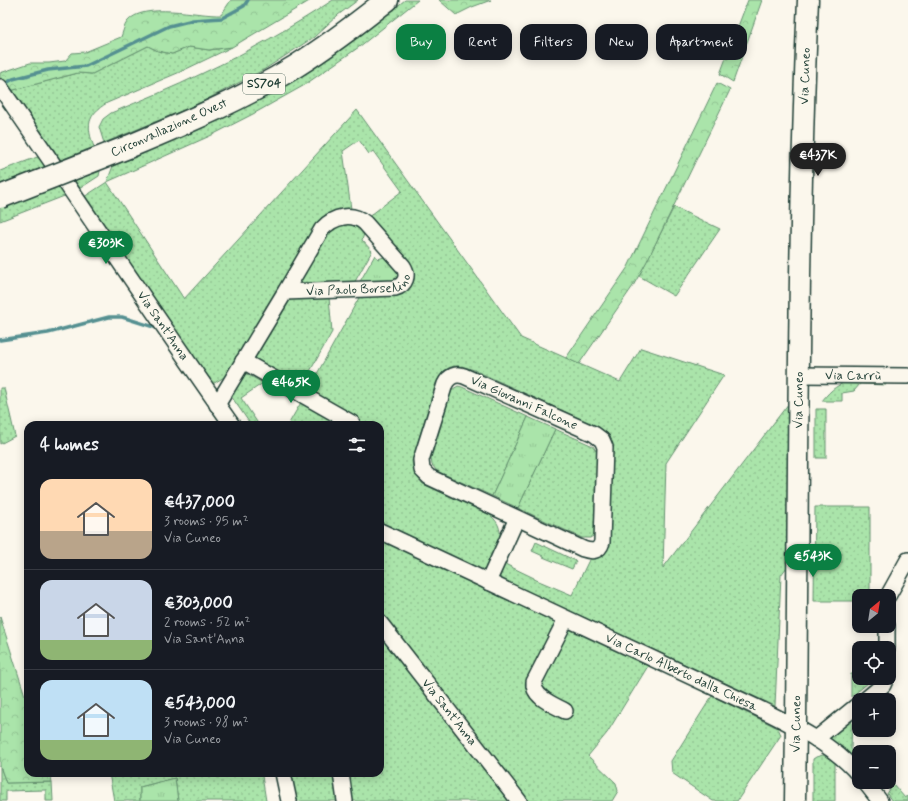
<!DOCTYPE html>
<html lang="en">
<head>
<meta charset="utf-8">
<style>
  :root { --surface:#171b24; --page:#20242c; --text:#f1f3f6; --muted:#9ea1a6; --line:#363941; --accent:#0b8043 }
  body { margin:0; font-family:Mynerve,sans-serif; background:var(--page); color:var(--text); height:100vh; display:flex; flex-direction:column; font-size:15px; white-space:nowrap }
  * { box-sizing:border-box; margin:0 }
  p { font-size:13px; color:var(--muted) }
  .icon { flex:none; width:22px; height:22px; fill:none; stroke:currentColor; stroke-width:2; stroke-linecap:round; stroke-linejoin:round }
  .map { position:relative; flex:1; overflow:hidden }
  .panel { position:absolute; left:24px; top:421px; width:360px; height:356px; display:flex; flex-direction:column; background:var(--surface); border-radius:12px; box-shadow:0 2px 10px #0003 }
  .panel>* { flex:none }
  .hud { position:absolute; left:396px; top:24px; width:380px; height:36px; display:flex; gap:8px }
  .needle { width:26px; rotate:30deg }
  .controls { position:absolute; left:852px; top:589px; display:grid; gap:8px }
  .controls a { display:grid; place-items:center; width:44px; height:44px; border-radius:8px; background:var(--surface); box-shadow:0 2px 10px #0003; font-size:20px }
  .price { position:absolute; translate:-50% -34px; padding:0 9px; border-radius:14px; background:var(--accent); color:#fff; font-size:13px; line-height:26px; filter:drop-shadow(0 1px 2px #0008) }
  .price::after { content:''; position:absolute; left:50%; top:24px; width:12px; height:9px; margin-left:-6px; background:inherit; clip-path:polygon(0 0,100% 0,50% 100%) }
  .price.current { background:#222; color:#fff }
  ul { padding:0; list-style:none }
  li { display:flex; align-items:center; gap:12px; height:100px; padding:0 16px }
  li+li { border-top:1px solid var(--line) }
  li span { display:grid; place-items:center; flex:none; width:112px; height:80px; border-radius:12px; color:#555 }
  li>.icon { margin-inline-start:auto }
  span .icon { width:48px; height:48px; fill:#fffc; stroke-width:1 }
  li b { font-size:17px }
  h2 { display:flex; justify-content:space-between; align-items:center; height:48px; padding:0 16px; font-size:17px }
  .chip { padding:0 14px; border-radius:12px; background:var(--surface); box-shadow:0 2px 10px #0003; font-size:14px; line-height:36px }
  .chip.current { background:var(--accent); color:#fff }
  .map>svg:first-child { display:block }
  .grass { fill:url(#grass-dots); stroke:#64906f }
  .forest { fill:url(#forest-crowns); stroke:#64906f }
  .park { fill:url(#park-tufts); stroke:#64906f }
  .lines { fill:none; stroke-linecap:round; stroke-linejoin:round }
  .stream { stroke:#549091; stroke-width:3.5 }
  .minor-casing { stroke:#1f3d34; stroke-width:18 }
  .major-casing { stroke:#1f3d34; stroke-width:23 }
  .highway-casing { stroke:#1f3d34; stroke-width:25 }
  .minor { stroke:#fbf7ec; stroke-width:15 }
  .major { stroke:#fbf7ec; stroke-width:20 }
  .highway { stroke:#fbf7ec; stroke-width:22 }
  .highway-bridge-casing { stroke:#1f3d34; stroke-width:25; stroke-linecap:butt }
  .highway-bridge { stroke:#fbf7ec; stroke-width:22 }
  .labels { text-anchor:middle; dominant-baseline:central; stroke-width:3; stroke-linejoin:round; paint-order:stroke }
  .shield { fill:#fbf7ec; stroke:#61756b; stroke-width:1 }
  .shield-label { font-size:12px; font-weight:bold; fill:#1f3d34 }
  .street-label { font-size:13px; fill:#1f3d34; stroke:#fbf7ec }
</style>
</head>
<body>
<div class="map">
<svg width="908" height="801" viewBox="0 0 908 801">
  <defs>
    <pattern id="grass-dots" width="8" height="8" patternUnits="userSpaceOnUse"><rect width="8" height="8" fill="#aae4aa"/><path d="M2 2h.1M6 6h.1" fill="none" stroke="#92c493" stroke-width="1.8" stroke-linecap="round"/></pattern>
    <pattern id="forest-crowns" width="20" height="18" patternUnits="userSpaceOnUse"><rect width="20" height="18" fill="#aae4aa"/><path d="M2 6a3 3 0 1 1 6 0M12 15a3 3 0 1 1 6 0" fill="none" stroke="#92c493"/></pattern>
    <pattern id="park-tufts" width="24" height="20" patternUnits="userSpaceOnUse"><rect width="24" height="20" fill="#aae4aa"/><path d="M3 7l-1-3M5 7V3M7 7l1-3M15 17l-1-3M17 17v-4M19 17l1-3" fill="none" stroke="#92c493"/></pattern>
  </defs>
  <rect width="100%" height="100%" fill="#fbf7ec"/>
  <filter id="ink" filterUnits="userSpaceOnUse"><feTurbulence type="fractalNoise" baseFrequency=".025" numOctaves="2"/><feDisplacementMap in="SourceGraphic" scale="8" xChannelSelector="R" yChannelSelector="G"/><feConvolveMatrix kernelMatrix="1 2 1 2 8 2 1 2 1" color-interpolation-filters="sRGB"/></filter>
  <g filter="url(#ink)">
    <!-- grass -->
    <path class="grass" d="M333 0H358L338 15 314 37 265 69 196 105 104 143 99 127 103 119 111 113C142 100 173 88 203 73 248 52 292 27 333 0Z
      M405 0H418L359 47 303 86 253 114 212 135 107 182 184 299 357 110 521 338 620 382 641 348 724 375 666 463 663 568 792 399 789 564 781 575 775 706 499 578 505 564 534 578V579L572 595 590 558C595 558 600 558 604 553 613 539 612 464 612 443L610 436 600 428 474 370C455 363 446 364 436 383L412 461C413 470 417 478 423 484L490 515C511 532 494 553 485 572L380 522V425H362L307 392 360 296 402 292 367 218 402 191 373 151 369 154 359 140 343 151 351 209C334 211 327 214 316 227L226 376 211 385 84 197 107 182 113 166C155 149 197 132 238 111 297 80 353 42 405 0Z
      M148 46 158 51 172 54 189 47 209 50 232 47 180 72 107 103C87 115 86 126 94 147L58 161 10 91 78 73 92 74Z
      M40 156 47 166 0 184V171Z
      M100 171 99 176 79 189 73 181Z
      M61 185 67 195 0 221V208Z
      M674 207 720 229 674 296 639 276Z
      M338 224H354L365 231 362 240 372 251 353 285 307 286 299 281 326 235Z
      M329 297 332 332 300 389 252 361 285 305 290 300 295 298Z
      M245 373 263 383 241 398 259 425H251L231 396Z
      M883 380 886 385 860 384 854 391 842 393V401H822C841 376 855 381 883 380Z
      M458 386 462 387 528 417 492 496 437 471 432 465 431 458 451 392 453 389Z
      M0 388H4L15 436 0 444Z
      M303 399 348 425H288Z
      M816 409H826V458H816Z
      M555 429 593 446 598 454 595 531 593 536 590 538H582L518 508Z
      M815 507H870V596H859V601H814Z
      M380 540 559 624 538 687 566 628 648 666 607 733 588 756 616 783 618 791 612 801H528L380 611Z
      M536 542 576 561 572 569 543 557V556L532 551Z
      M380 635 510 801H349L345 773H380Z
      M851 674H859V678H874L851 697Z
      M712 696 778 728 781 735 737 801H713L672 773 671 761Z
      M852 719 851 749 857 754 854 759 829 743V738Z
      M823 755 835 762V801H813V759L816 757Z
      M0 766 6 783 52 782 53 801H46V790L6 791V801H0Z
      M109 773H268L262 776 266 801H178L175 778 140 787V801H114Z
      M290 773H337L341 801H295Z
      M893 784 905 798 908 796V801H892L887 794Z"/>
    <!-- forest -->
    <path class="forest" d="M231 0H311L232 47 209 50 189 47 172 54 158 51 148 46 92 74 78 73 10 91 0 78V73L30 63H49L65 61 72 53 85 52 121 37C123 32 124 26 127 22 143 1 198 16 221 15Z
      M439 0H491L472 7 456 15Z
      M748 0H762L733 82 720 74Z
      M717 83 730 90 647 261 633 286 579 364 566 358 628 267Z
      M0 617 28 705V773H50L52 782 6 783 0 766Z"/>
    <!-- park -->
    <path class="park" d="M375 255 378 259 387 256 399 272V280L358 285Z
      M528 417 555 429 518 508 492 496Z
      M175 778 178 801H140V787Z"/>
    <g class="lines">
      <!-- stream -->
      <path class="stream" d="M3 85 13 79 48 70 86 66 169 26 193 20 222 18 244 6 248 0
        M0 340 48 333 109 317H122L157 328"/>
      <!-- minor casing -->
      <g class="minor-casing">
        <g id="minor">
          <path id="s1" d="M0 87C78 199 153 313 232 425"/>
          <path d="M243 361 352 423"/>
          <path id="s2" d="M799 375 908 376"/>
          <path id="s3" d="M217 405 285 292 395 288C406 285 409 275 403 266L365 223C352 212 334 216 322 229L285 292"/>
          <path id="s4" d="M380 531 758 708C793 725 834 745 859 775"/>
          <path d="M488 582 517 518 583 549C592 552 599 552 602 542L605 447 602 440 594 434 464 376C456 373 449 376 445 384L421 460 422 470 429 477 517 518"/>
          <path d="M888 596 908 560"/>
          <path id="s5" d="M380 623 519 801"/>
          <path d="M887 648V626"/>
          <path d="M865 700 883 685 886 678"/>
          <path d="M565 711C554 705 532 697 534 682L566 619"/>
          <path d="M816 739 859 704"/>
          <path d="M283 773 289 801"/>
          <path d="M341 773 345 801"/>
          <path d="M865 782 880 801"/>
        </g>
      </g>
      <!-- major casing -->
      <g class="major-casing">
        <g id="major">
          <path id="s6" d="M795 801C799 534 796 267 808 0"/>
        </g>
      </g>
      <!-- highway casing -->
      <g class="highway-casing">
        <path id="highway" d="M128 147C185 123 243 99 296 66 328 46 358 23 387 0"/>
      </g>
      <!-- minor -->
      <use href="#minor" class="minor"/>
      <!-- major -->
      <use href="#major" class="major"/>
      <!-- highway -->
      <use href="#highway" class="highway"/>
      <!-- highway-bridge casing -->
      <g class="highway-bridge-casing">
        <path id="highway-bridge" d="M0 197 128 147"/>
      </g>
      <!-- highway-bridge -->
      <use href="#highway-bridge" class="highway-bridge"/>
    </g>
  </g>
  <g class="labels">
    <!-- shield labels -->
    <rect class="shield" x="243" y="74" width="42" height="20" rx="3"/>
    <g class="shield-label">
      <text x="264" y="84">SS704</text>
    </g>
    <!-- street labels -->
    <g class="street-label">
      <text stroke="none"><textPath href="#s6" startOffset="725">Via Cuneo</textPath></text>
      <text transform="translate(169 128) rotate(-24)">Circonvallazione Ovest</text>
      <text stroke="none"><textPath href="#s3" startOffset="207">Via Paolo Borsellino</textPath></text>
      <text stroke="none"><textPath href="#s1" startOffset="289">Via Sant'Anna</textPath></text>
      <text stroke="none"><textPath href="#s2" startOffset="54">Via Carrù</textPath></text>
      <text stroke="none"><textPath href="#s6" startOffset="401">Via Cuneo</textPath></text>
      <text transform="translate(524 403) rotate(24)">Via Giovanni Falcone</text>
      <text stroke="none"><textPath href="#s4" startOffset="333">Via Carlo Alberto dalla Chiesa</textPath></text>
      <text stroke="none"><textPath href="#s5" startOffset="113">Via Sant'Anna</textPath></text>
      <text stroke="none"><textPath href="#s6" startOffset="77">Via Cuneo</textPath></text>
    </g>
  </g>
</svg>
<div class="controls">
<a><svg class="needle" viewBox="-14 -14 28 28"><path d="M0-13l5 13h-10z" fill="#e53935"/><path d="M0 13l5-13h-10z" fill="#9ea1a6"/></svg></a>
<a><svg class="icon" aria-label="locate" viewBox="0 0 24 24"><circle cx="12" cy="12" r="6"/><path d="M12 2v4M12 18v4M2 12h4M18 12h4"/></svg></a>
<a>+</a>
<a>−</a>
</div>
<b class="price current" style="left:818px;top:177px">€437K</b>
<b class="price" style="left:106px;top:265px">€303K</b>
<b class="price" style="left:291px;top:404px">€465K</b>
<b class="price" style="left:813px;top:578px">€543K</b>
<div class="hud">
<a class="chip current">Buy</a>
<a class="chip">Rent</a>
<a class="chip">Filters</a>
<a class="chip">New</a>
<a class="chip">Apartment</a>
</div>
<section class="panel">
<h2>4 homes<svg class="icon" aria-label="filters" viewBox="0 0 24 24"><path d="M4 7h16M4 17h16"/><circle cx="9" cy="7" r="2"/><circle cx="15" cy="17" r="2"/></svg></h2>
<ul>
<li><span style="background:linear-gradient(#ffd9b3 65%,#b9a48a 0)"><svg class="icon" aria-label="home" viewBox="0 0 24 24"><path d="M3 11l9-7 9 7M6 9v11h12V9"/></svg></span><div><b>€437,000</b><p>3 rooms · 95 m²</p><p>Via Cuneo</p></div></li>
<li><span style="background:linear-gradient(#c9d6e8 75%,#8fb573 0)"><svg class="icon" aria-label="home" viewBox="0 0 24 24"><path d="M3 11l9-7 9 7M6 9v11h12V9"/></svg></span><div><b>€303,000</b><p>2 rooms · 52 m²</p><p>Via Sant'Anna</p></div></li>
<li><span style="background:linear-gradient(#bfe0f5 75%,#8fb573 0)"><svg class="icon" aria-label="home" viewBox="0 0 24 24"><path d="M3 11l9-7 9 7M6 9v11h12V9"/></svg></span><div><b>€543,000</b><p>3 rooms · 98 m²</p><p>Via Cuneo</p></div></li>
</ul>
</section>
</div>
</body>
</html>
